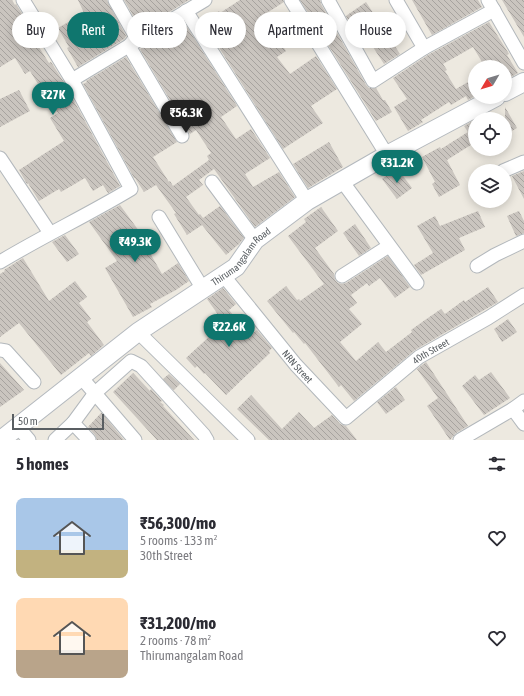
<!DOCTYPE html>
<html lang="en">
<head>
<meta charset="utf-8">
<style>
  :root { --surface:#fff; --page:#f7f7f7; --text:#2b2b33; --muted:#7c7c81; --accent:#0f766e }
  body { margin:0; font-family:"Asap Condensed",sans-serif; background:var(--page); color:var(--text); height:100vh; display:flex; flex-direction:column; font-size:15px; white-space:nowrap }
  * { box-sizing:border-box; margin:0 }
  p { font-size:13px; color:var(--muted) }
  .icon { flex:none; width:22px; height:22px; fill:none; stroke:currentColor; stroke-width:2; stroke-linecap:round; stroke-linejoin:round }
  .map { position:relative; height:440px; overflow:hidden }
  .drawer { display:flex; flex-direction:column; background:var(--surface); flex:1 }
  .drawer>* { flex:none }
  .guide { position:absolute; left:12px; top:12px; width:500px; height:36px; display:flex; gap:8px }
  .needle { width:26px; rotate:232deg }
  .buttons { position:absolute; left:468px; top:60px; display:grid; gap:8px }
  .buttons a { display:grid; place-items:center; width:44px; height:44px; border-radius:50%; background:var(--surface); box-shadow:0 2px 10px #0003; font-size:20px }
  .scale { position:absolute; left:12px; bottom:10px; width:92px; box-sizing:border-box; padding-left:4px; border:2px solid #595e62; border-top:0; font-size:11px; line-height:14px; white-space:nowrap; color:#595e62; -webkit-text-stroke:3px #fff; paint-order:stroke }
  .price { position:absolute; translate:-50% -34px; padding:0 9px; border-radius:14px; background:var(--accent); color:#fff; font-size:13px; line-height:26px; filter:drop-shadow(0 1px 2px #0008) }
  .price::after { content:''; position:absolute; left:50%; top:24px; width:12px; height:9px; margin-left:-6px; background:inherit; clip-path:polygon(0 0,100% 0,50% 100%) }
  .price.active { background:#222; color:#fff }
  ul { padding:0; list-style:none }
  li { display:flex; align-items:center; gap:12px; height:100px; padding:0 16px }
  li span { display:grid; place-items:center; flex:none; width:112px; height:80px; border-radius:8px; color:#555 }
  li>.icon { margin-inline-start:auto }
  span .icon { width:48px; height:48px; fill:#fffc; stroke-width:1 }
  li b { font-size:17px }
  h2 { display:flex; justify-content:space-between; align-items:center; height:48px; padding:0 16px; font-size:17px }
  .pill { padding:0 14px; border-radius:18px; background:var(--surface); box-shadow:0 2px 10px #0003; font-size:14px; line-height:36px }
  .pill.active { background:var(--accent); color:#fff }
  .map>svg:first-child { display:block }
  .building { fill:url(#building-back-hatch) }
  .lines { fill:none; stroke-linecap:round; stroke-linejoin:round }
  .street-casing { stroke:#b3b8bc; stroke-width:15 }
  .secondary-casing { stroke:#b4b9be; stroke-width:20 }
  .street { stroke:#fff; stroke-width:13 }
  .secondary { stroke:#fff; stroke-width:18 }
  .labels { text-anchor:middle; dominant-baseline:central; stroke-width:3; stroke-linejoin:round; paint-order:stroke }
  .street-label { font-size:10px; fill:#595e62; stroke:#fff }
</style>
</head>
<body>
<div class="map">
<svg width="524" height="440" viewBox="0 0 524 440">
  <defs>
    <pattern id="building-back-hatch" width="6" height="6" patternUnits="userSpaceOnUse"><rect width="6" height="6" fill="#cac5bf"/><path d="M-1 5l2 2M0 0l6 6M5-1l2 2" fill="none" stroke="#a7a39f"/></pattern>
  </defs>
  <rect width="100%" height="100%" fill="#ede9e0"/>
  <!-- building -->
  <path class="building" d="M0 0H12L15 5 16 4 38 39 35 41 49 63 51 62 65 84 120 186 108 193 103 185 93 191 85 178 61 192 59 189 39 201 28 183 27 184 19 170 64 141 50 118 58 113 43 88 41 89 30 71 25 74 15 58 0 67Z
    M78 0H107L126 36 124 39 78 67 67 48 69 47 58 28 84 13Z
    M124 0H189L141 29Z
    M240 0H283L284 2 262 16 286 51 277 57 290 74 316 56 337 89 311 106 323 123 283 149 203 22 219 11 220 13Z
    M300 0H320L321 4 366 85 369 88H376L383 100H385L392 112 376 121Z
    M412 0H478L482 7 432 35Z
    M502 0H524V37Z
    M366 2 400 54 384 64 362 30 356 34 346 16Z
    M184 22 237 106 221 117 236 139 251 129 270 158 245 174 253 187 279 172 295 197 255 227 214 169 199 180 203 185 186 197 199 215 200 214 203 218 220 206 244 238 239 244 226 255 202 225 187 235 174 214 176 213 156 185 144 192 135 178H134L83 84 87 82 86 81 126 57 177 142 153 157 169 182 170 181 173 186 209 160 207 156 211 153 196 130 190 134 140 49Z
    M489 22 509 54 507 55 518 73 505 80V67H485L473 47 443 64 447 70 445 71 456 89 475 78V96L468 100 466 96 451 105 449 102 421 120 423 122 408 131 394 107 407 99 393 78 428 55Z
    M19 90 30 111 0 127V99Z
    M505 107 517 128 505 135Z
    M475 120V145L474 143 447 160 460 185 439 197 432 184 435 182 422 157 440 147 441 149 468 132 464 126Z
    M329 142 343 167 308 188 293 164Z
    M397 168 412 188 397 199 382 179Z
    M524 171V199L512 176Z
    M120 205 139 231 138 232 162 274 178 263 189 281 176 290 150 304 152 307 133 317 105 268 117 261 89 222Z
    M321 207 338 231 315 248 334 274 335 280 338 283 342 284 346 283 388 256 410 287 395 298 380 278 369 286 367 283 351 295 357 303 349 309 362 324 340 342 356 361 378 342 386 352 412 332 411 330 425 320 441 309 445 314 464 300 465 302 488 287 498 302 415 350 354 401 341 385 339 387 305 343 304 344 294 332 293 333 267 301 286 286 297 300 299 299 300 301 324 284 288 236 306 222 304 219Z
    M478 211 485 227 459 238 465 250 421 275 414 265 433 253 417 226 435 216 440 226Z
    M519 211 524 221V233L516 236 507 216Z
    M355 224 371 248 359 256 343 233Z
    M65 235 79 254 67 262 52 242Z
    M23 258 49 301 75 281 87 297 79 303 91 319 87 322 104 345 91 356 89 353 61 375 19 323 0 337V274L5 271 4 270Z
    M223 288 236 304 229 310 250 336 257 330 272 348 269 351 270 353 226 395 205 373 204 374 197 366 195 368 186 358 224 323 207 299Z
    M508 319 517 332 502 342 494 329Z
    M426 362 468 426 456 433 450 440 427 406 438 398 417 369Z
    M0 363 24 390 0 407Z
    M491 372 510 398 484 415 462 386 475 375 479 380Z
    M133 373 150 391 151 389 162 401 160 402 164 405 163 406 194 440H157L113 392Z
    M169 374 180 384 174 390 163 379Z
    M396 387 405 400 386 414 377 402Z
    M251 395 282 429 299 412 314 428 332 415 340 424 346 426 357 440H269L237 409Z
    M101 413H102L124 440H97L95 435 88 427Z"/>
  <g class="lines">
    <!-- street casing -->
    <g class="street-casing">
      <g id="street">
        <path d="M115 0 136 37 129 46 182 136"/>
        <path d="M291 0 387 155"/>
        <path d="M328 0 373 81 424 48 396 0"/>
        <path d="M488 0 524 63"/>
        <path d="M186 11 307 201"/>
        <path d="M424 48 494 10"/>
        <path d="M72 80 205 0"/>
        <path d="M0 158 50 233"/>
        <path d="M503 171 524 162"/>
        <path d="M342 181 417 283"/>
        <path d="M212 182 255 240"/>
        <path d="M159 217 203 289"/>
        <path d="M0 262C43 236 88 215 131 189L72 80 23 0"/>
        <path d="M477 266 495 255 524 241"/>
        <path id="s1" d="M223 275 296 365 346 418 419 357 488 318 524 295"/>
        <path d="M342 276 389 246"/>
        <path d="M138 332 248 440"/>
        <path d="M0 350 6 351 34 382"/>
        <path d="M80 376 135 440"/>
        <path d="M513 409 524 424"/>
        <path d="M73 423 95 393 131 361 141 366 204 435 207 440"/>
        <path d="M17 426 29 440"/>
        <path d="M55 440 73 423 89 440"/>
        <path d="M460 440 513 409 524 401"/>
      </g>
    </g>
    <!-- secondary casing -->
    <g class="secondary-casing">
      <g id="secondary">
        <path d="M505 92 524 82"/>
        <path id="s2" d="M1 440 138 332 236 267 255 240 307 201 387 155 496 97"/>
      </g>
    </g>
    <!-- street -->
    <use href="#street" class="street"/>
    <!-- secondary -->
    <use href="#secondary" class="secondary"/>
  </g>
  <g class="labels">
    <!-- street labels -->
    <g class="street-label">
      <text stroke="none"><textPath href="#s2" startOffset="303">Thirumangalam Road</textPath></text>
      <text stroke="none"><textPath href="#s1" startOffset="297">40th Street</textPath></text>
      <text stroke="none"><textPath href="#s1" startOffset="118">NRN Street</textPath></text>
    </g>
  </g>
</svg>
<div class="buttons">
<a><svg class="needle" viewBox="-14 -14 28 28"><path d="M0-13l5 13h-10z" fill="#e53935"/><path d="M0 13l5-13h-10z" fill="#7c7c81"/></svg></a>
<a><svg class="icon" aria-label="locate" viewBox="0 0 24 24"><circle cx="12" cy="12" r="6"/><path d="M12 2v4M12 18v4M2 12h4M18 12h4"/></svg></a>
<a><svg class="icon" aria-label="layers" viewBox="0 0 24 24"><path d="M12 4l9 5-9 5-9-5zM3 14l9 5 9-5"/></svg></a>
</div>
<div class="scale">50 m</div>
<b class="price" style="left:53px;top:116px">₹27K</b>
<b class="price active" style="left:186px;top:134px">₹56.3K</b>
<b class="price" style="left:397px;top:184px">₹31.2K</b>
<b class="price" style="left:135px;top:263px">₹49.3K</b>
<b class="price" style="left:229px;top:348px">₹22.6K</b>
<div class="guide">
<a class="pill">Buy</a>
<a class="pill active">Rent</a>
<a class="pill">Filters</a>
<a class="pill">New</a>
<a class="pill">Apartment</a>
<a class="pill">House</a>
</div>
</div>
<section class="drawer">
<h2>5 homes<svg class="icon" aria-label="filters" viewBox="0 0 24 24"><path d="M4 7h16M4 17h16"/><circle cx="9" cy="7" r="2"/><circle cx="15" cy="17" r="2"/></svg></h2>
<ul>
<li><span style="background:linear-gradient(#a9c7e8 65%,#c2b280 0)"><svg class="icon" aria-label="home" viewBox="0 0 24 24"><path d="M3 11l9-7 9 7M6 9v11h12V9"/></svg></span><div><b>₹56,300/mo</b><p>5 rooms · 133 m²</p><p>30th Street</p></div><svg class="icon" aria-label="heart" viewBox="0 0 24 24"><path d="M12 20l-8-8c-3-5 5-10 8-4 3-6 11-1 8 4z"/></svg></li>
<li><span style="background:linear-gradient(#ffd9b3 65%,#b9a48a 0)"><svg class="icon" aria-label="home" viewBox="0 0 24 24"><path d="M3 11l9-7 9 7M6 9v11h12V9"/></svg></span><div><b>₹31,200/mo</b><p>2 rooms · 78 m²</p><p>Thirumangalam Road</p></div><svg class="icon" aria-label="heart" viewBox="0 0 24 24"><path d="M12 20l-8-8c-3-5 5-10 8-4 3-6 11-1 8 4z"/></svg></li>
</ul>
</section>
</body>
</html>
